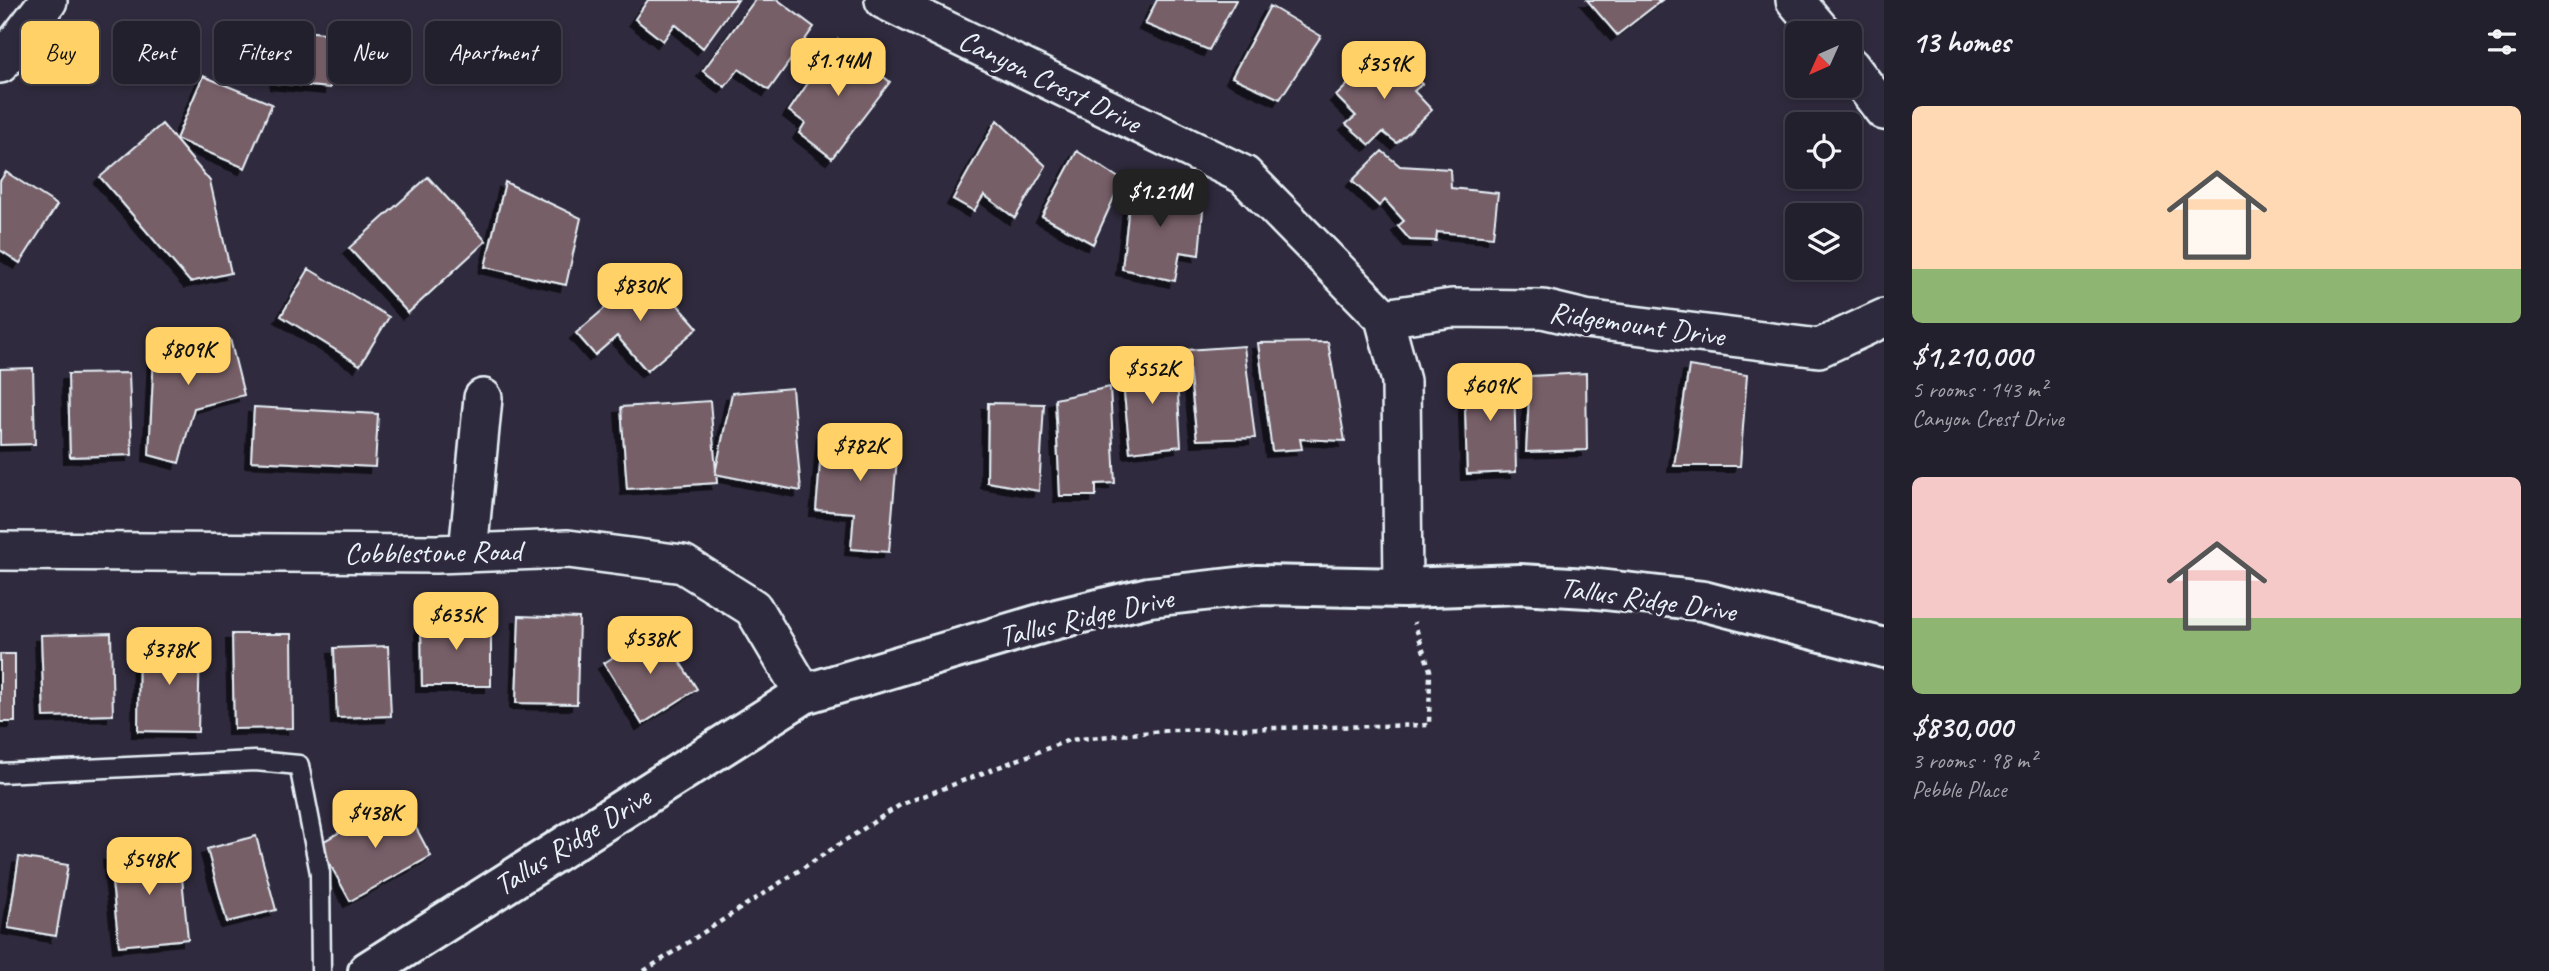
<!DOCTYPE html>
<html lang="en">
<head>
<meta charset="utf-8">
<style>
  :root { --surface:#23202e; --page:#2f2d3a; --text:#f1f3f6; --muted:#a3a3aa; --line:#403e4a; --accent:#ffd166 }
  body { margin:0; font-family:Caveat,sans-serif; background:var(--page); color:var(--text); height:100vh; display:flex; flex-direction:column; font-size:26px; white-space:nowrap }
  * { box-sizing:border-box; margin:0 }
  p { font-size:23px; color:var(--muted) }
  .icon { flex:none; width:38px; height:38px; fill:none; stroke:currentColor; stroke-width:2; stroke-linecap:round; stroke-linejoin:round }
  .map { position:relative; flex:1; overflow:hidden }
  .drawer { display:flex; flex-direction:column; background:var(--surface); width:665px }
  .drawer>* { flex:none }
  .hud { position:absolute; left:21px; top:21px; width:665px; height:63px; display:flex; gap:14px }
  .needle { width:46px; rotate:225deg }
  .buttons { position:absolute; left:1785px; top:21px; display:grid; gap:14px }
  .buttons a { display:grid; place-items:center; width:77px; height:77px; border-radius:10px; background:var(--surface); box-shadow:0 4px 10px #0003,0 0 0 2px var(--line); font-size:35px }
  .price { position:absolute; translate:-50% -60px; padding:0 16px; border-radius:14px; background:var(--accent); color:#111; font-size:23px; line-height:46px; filter:drop-shadow(0 2px 4px #0008) }
  .price::after { content:''; position:absolute; left:50%; top:42px; width:21px; height:16px; margin-left:-10px; background:inherit; clip-path:polygon(0 0,100% 0,50% 100%) }
  .price.active { background:#222; color:#fff }
  ul { padding:0; list-style:none }
  li { display:grid; align-content:center; gap:14px; height:371px; padding:0 28px }
  li span { display:grid; place-items:center; height:217px; border-radius:10px; color:#555 }
  li>.icon { margin-inline-start:auto }
  span .icon { width:126px; height:126px; fill:#fffc; stroke-width:1 }
  li b { font-size:30px }
  h2 { display:flex; justify-content:space-between; align-items:center; height:84px; padding:0 28px; font-size:30px }
  .chip { padding:0 24px; border-radius:10px; background:var(--surface); box-shadow:0 4px 10px #0003,0 0 0 2px var(--line); font-size:24px; line-height:63px }
  .chip.active { background:var(--accent); color:#111 }
  main { display:flex; flex:1; min-height:0 }
  .map>svg:first-child { display:block }
  .building { fill:#775f68; stroke:#e8f1f8; stroke-width:2; filter:url(#shadow) }
  .lines { fill:none; stroke-linecap:round; stroke-linejoin:round }
  .lane-casing { stroke:#e8f1f8; stroke-width:23 }
  .street-casing { stroke:#e8f1f8; stroke-width:42 }
  .secondary-casing { stroke:#e8f1f8; stroke-width:44 }
  .path { stroke:#e8f1f8; stroke-width:4.5; stroke-dasharray:5 5; stroke-linecap:butt }
  .lane { stroke:#2f2a3d; stroke-width:18 }
  .street { stroke:#2f2a3d; stroke-width:37 }
  .secondary { stroke:#2f2a3d; stroke-width:38 }
  .labels { text-anchor:middle; dominant-baseline:central; stroke-width:7; stroke-linejoin:round; paint-order:stroke }
  .street-label { font-size:30px; fill:#e8f1f8; stroke:#2f2a3d }
</style>
</head>
<body>
<main>
<div class="map">
<svg width="1884" height="971" viewBox="0 0 1884 971">
  <defs>
    <filter id="shadow"><feDropShadow dx="-6" dy="6" stdDeviation="0" flood-color="#0009"/></filter>
  </defs>
  <rect width="100%" height="100%" fill="#2f2a3d"/>
  <filter id="ink" filterUnits="userSpaceOnUse"><feTurbulence type="fractalNoise" baseFrequency=".0143" numOctaves="2"/><feDisplacementMap in="SourceGraphic" scale="14" xChannelSelector="R" yChannelSelector="G"/><feConvolveMatrix kernelMatrix="1 2 1 2 8 2 1 2 1" color-interpolation-filters="sRGB"/></filter>
  <g filter="url(#ink)">
    <!-- building -->
    <path class="building" d="M648 0H738L703 48 675 24 663 41 635 19Z
      M755 0H778L814 27 769 90 739 69 725 87 703 71Z
      M1157 0H1236L1209 50 1145 24Z
      M1587 0H1662L1617 35Z
      M1270 6 1321 36 1280 99 1232 77Z
      M281 29 335 34 330 88 276 83Z
      M838 39 890 82 832 158 799 133 805 123 789 111Z
      M1382 51 1422 84 1414 91 1432 110 1397 143 1383 132 1370 145 1346 124 1356 116 1336 96Z
      M203 76 272 104 245 168 176 139Z
      M997 120 1046 166 1015 218 984 195 974 211 953 199Z
      M162 124 210 181 231 273 190 282 100 177Z
      M1077 151 1122 180 1093 244 1042 216Z
      M1382 151 1400 166 1450 169 1451 188 1498 193 1493 237 1437 232 1436 241 1410 240 1398 226 1404 221 1385 200 1379 206 1352 181Z
      M6 172 57 205 20 263 0 250V181Z
      M428 177 486 241 408 313 349 248Z
      M1132 178 1171 182 1168 195 1204 199 1199 255 1180 252 1175 281 1122 269Z
      M505 182 581 218 566 285 485 267Z
      M309 269 389 317 360 365 281 316Z
      M648 271 698 328 647 371 617 336 595 355 576 333Z
      M155 335 230 339 244 395 194 408 179 463 149 455Z
      M1328 342 1345 441 1300 439 1302 449 1272 451 1258 343Z
      M1244 346 1255 438 1197 440 1187 350Z
      M1176 362 1181 446 1130 452 1121 364Z
      M1689 366 1747 375 1740 466H1674Z
      M33 368 35 444 0 445V369Z
      M1514 371 1516 472 1467 474 1464 375Z
      M129 373 132 455 70 457 68 374Z
      M1586 373 1587 450 1526 452 1530 376Z
      M1110 387 1115 483 1096 484V496H1060L1055 399Z
      M792 388 801 491 715 474 732 393Z
      M710 401 717 483 627 489 621 407Z
      M988 403 1044 404 1039 491 987 482Z
      M254 407 378 414 375 467 251 461Z
      M823 429 899 435 889 552 851 549 854 513 816 510Z
      M519 616 579 618 577 704 516 703Z
      M491 617V686H422L421 618Z
      M659 629 697 689 642 724 604 663Z
      M111 633 113 715 44 717 41 635Z
      M232 634H292L293 728 234 729Z
      M139 642 200 643 198 732 138 731Z
      M388 646 391 716 337 718 334 648Z
      M0 654H15V722H0Z
      M400 798 431 856 350 901 319 844Z
      M256 836 276 910 227 922 207 849Z
      M179 847 188 939 119 946 109 855Z
      M19 857 68 865 56 936 8 928Z"/>
    <g class="lines">
      <!-- lane casing -->
      <g class="lane-casing">
        <path id="lane" d="M0 773 255 761 299 765 320 873 321 971"/>
      </g>
      <!-- street casing -->
      <g class="street-casing">
        <path id="street" d="M884 0 1244 175 1384 318 1401 381 1403 588
          M1795 0 1823 33
          M0 64 48 1
          M1850 66 1884 111
          M1384 318 1452 308 1543 309 1585 319 1819 348 1884 318
          M0 551 436 554 568 549 683 564 753 608 804 694
          M468 552 483 398"/>
      </g>
      <!-- secondary casing -->
      <g class="secondary-casing">
        <path id="secondary" d="M368 971 804 694 1057 619 1149 597 1257 585 1403 588 1520 584 1588 588 1703 601 1884 648"/>
      </g>
      <!-- path -->
      <path class="path" d="M644 971 900 805 1069 740 1172 730 1429 725 1430 670 1414 622"/>
      <!-- lane -->
      <use href="#lane" class="lane"/>
      <!-- street -->
      <use href="#street" class="street"/>
      <!-- secondary -->
      <use href="#secondary" class="secondary"/>
    </g>
  </g>
  <g class="labels">
    <!-- street labels -->
    <g class="street-label">
      <text transform="translate(1050 81) rotate(26)">Canyon Crest Drive</text>
      <text transform="translate(1637 324) rotate(8)">Ridgemount Drive</text>
      <text transform="translate(433 552) rotate(-1)">Cobblestone Road</text>
      <text transform="translate(1648 599) rotate(8)">Tallus Ridge Drive</text>
      <text transform="translate(1086 617) rotate(-13)">Tallus Ridge Drive</text>
      <text transform="translate(572 841) rotate(-32)">Tallus Ridge Drive</text>
    </g>
  </g>
</svg>
<div class="buttons">
<a><svg class="needle" viewBox="-14 -14 28 28"><path d="M0-13l5 13h-10z" fill="#e53935"/><path d="M0 13l5-13h-10z" fill="#a3a3aa"/></svg></a>
<a><svg class="icon" aria-label="locate" viewBox="0 0 24 24"><circle cx="12" cy="12" r="6"/><path d="M12 2v4M12 18v4M2 12h4M18 12h4"/></svg></a>
<a><svg class="icon" aria-label="layers" viewBox="0 0 24 24"><path d="M12 4l9 5-9 5-9-5zM3 14l9 5 9-5"/></svg></a>
</div>
<b class="price" style="left:838px;top:98px">$1.14M</b>
<b class="price" style="left:1384px;top:101px">$359K</b>
<b class="price active" style="left:1160px;top:229px">$1.21M</b>
<b class="price" style="left:640px;top:323px">$830K</b>
<b class="price" style="left:188px;top:387px">$809K</b>
<b class="price" style="left:1152px;top:406px">$552K</b>
<b class="price" style="left:1490px;top:423px">$609K</b>
<b class="price" style="left:860px;top:483px">$782K</b>
<b class="price" style="left:456px;top:652px">$635K</b>
<b class="price" style="left:650px;top:676px">$538K</b>
<b class="price" style="left:169px;top:687px">$378K</b>
<b class="price" style="left:375px;top:850px">$438K</b>
<b class="price" style="left:149px;top:897px">$548K</b>
<div class="hud">
<a class="chip active">Buy</a>
<a class="chip">Rent</a>
<a class="chip">Filters</a>
<a class="chip">New</a>
<a class="chip">Apartment</a>
</div>
</div>
<section class="drawer">
<h2>13 homes<svg class="icon" aria-label="filters" viewBox="0 0 24 24"><path d="M4 7h16M4 17h16"/><circle cx="9" cy="7" r="2"/><circle cx="15" cy="17" r="2"/></svg></h2>
<ul>
<li><span style="background:linear-gradient(#ffd9b3 75%,#8fb573 0)"><svg class="icon" aria-label="home" viewBox="0 0 24 24"><path d="M3 11l9-7 9 7M6 9v11h12V9"/></svg></span><div><b>$1,210,000</b><p>5 rooms · 143 m²</p><p>Canyon Crest Drive</p></div></li>
<li><span style="background:linear-gradient(#f6c9c9 65%,#8fb573 0)"><svg class="icon" aria-label="home" viewBox="0 0 24 24"><path d="M3 11l9-7 9 7M6 9v11h12V9"/></svg></span><div><b>$830,000</b><p>3 rooms · 98 m²</p><p>Pebble Place</p></div></li>
</ul>
</section>
</main>
</body>
</html>
